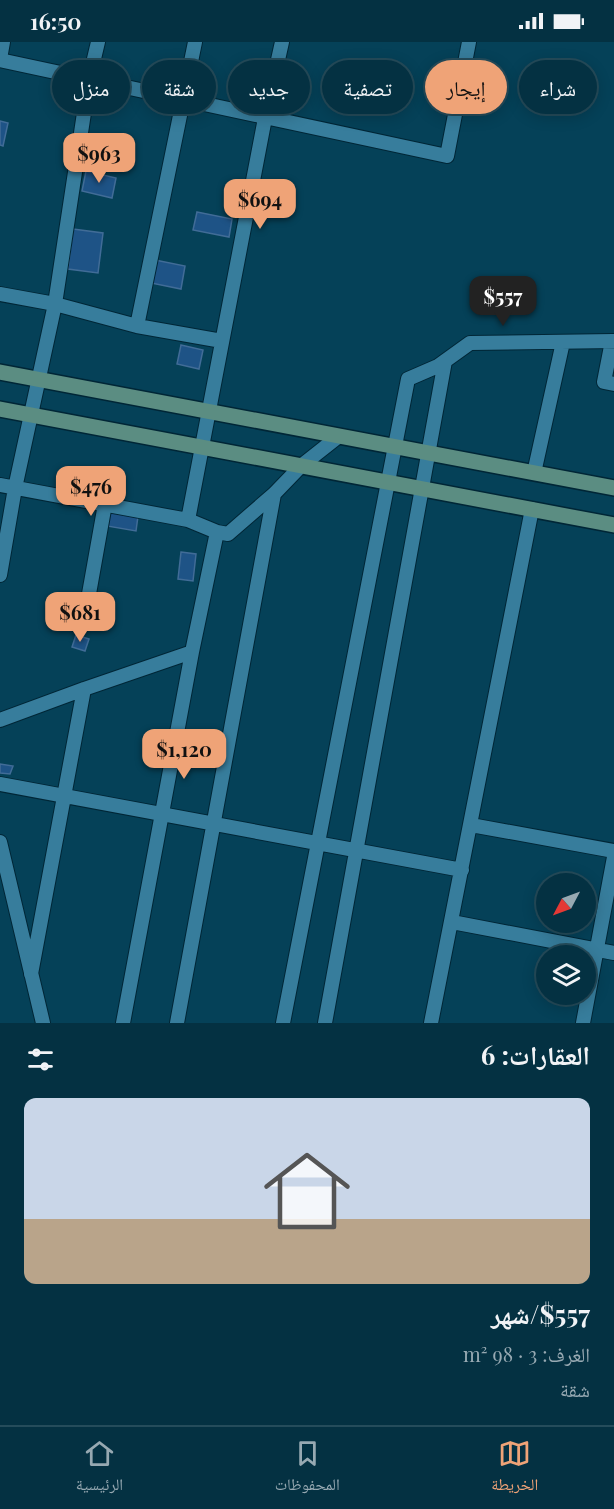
<!DOCTYPE html>
<html lang="ar">
<head>
<meta charset="utf-8">
<style>
  :root { --surface:#043142; --page:#123d4d; --text:#f1f3f6; --muted:#97a9b2; --line:#254c5b; --accent:#efa377 }
  body { margin:0; font-family:"Playfair Display","Noto Naskh Arabic",serif; background:var(--page); color:var(--text); direction:rtl; height:100vh; display:flex; flex-direction:column; font-size:22px; white-space:nowrap }
  * { box-sizing:border-box; margin:0 }
  p { font-size:20px; color:var(--muted) }
  .icon { flex:none; width:33px; height:33px; fill:none; stroke:currentColor; stroke-width:2; stroke-linecap:round; stroke-linejoin:round }
  .map { position:relative; height:981px; overflow:hidden; direction:ltr }
  .sheet { display:flex; flex-direction:column; background:var(--surface); flex:1 }
  .sheet>* { flex:none }
  .banner { position:absolute; left:18px; top:18px; width:579px; height:54px; direction:rtl; display:flex; gap:12px }
  .needle { width:39px; rotate:229deg }
  .tools { position:absolute; left:536px; top:831px; display:grid; gap:12px }
  .tools a { display:grid; place-items:center; width:60px; height:60px; border-radius:50%; background:var(--surface); box-shadow:0 3px 15px #0003,0 0 0 2px var(--line); font-size:30px }
  .price { position:absolute; translate:-50% -51px; padding:0 14px; border-radius:12px; background:var(--accent); color:#111; font-size:20px; line-height:39px; filter:drop-shadow(0 2px 3px #0008) }
  .price::after { content:''; position:absolute; left:50%; top:36px; width:18px; height:14px; margin-left:-9px; background:inherit; clip-path:polygon(0 0,100% 0,50% 100%) }
  .price.on { background:#222; color:#fff }
  ul { padding:0; list-style:none }
  li { display:grid; align-content:center; gap:12px; height:318px; padding:0 24px }
  li span { display:grid; place-items:center; height:186px; border-radius:12px; color:#555 }
  li>.icon { margin-inline-start:auto }
  span .icon { width:108px; height:108px; fill:#fffc; stroke-width:1 }
  li b { font-size:26px }
  h2 { display:flex; justify-content:space-between; align-items:center; height:72px; padding:0 24px; font-size:26px }
  .tag { padding:0 21px; border-radius:27px; background:var(--surface); box-shadow:0 3px 15px #0003,0 0 0 2px var(--line); font-size:21px; line-height:54px }
  .tag.on { background:var(--accent); color:#111 }
  .status { display:flex; justify-content:space-between; align-items:center; height:42px; padding:0 30px; background:var(--surface); direction:ltr }
  .status svg { height:16px; fill:currentColor }
  .dock { display:flex; justify-content:space-around; align-items:center; height:84px; border-top:2px solid var(--line); background:var(--surface); font-size:16px; color:var(--muted) }
  .dock a { display:grid; justify-items:center; gap:3px }
  .dock .on { color:var(--accent) }
  .map>svg:first-child { display:block }
  .building { fill:#1e5386; stroke:#416c97; stroke-width:1.5 }
  .lines { fill:none; stroke-linecap:round; stroke-linejoin:round }
  .minor-casing { stroke:#002636; stroke-width:16 }
  .secondary-casing { stroke:#002636; stroke-width:18 }
  .minor { stroke:#377d9c; stroke-width:14 }
  .secondary { stroke:#5b8d82; stroke-width:15 }
</style>
</head>
<body>
<div class="status"><b>16:50</b><svg viewBox="0 0 49 12"><path d="M0 12V9h3v3zM5 12V6h3v6zM10 12V3h3v9zM15 12V0h3v12zM26 1h20v11H26zM47 4h2v5h-2z"/></svg></div>
<div class="map">
<svg width="614" height="981" viewBox="0 0 614 981">
  <rect width="100%" height="100%" fill="#054158"/>
  <!-- building -->
  <path class="building" d="M0 79 8 81 3 104 0 103Z
    M86 129 116 136 112 156 82 149Z
    M197 170 232 177 229 195 193 188Z
    M73 187 103 191 98 231 68 227Z
    M155 218 185 224 181 247 151 241Z
    M181 303 203 308 199 327 177 322Z
    M110 469 138 474 136 489 107 484Z
    M181 510 196 512 193 539 178 537Z
    M76 593 89 597 85 609 72 605Z
    M0 722 13 724 10 732 0 731Z"/>
  <g class="lines">
    <!-- minor casing -->
    <g class="minor-casing">
      <path id="minor" d="M0 17 3 0
        M0 18 447 114 469 0
        M0 252 55 262 137 284 222 299
        M137 284 195 0
        M612 299 604 340 614 342
        M534 431 563 300
        M0 443 188 478 217 490 228 492 274 452 301 424 339 394
        M188 478 265 76 282 0
        M0 533 15 446 55 262 89 38 98 0
        M87 563 105 462
        M0 678 84 647 192 610
        M0 742 462 828
        M471 783 614 809
        M0 800 43 981
        M452 880 614 911
        M31 932 84 647
        M123 981 192 610 217 490
        M177 981 274 452
        M283 981 408 337 438 324 470 301 614 299
        M325 981 445 319
        M431 981 532 467
        M583 981 614 815"/>
    </g>
    <!-- secondary casing -->
    <g class="secondary-casing">
      <path id="secondary" d="M0 330 614 446
        M0 367 614 483"/>
    </g>
    <!-- minor -->
    <use href="#minor" class="minor"/>
    <!-- secondary -->
    <use href="#secondary" class="secondary"/>
  </g>
</svg>
<div class="tools">
<a><svg class="needle" viewBox="-14 -14 28 28"><path d="M0-13l5 13h-10z" fill="#e53935"/><path d="M0 13l5-13h-10z" fill="#97a9b2"/></svg></a>
<a><svg class="icon" aria-label="layers" viewBox="0 0 24 24"><path d="M12 4l9 5-9 5-9-5zM3 14l9 5 9-5"/></svg></a>
</div>
<b class="price" style="left:99px;top:142px">$963</b>
<b class="price" style="left:260px;top:188px">$694</b>
<b class="price on" style="left:503px;top:285px">$557</b>
<b class="price" style="left:91px;top:475px">$476</b>
<b class="price" style="left:80px;top:601px">$681</b>
<b class="price" style="left:184px;top:738px">$1,120</b>
<div class="banner">
<a class="tag">شراء</a>
<a class="tag on">إيجار</a>
<a class="tag">تصفية</a>
<a class="tag">جديد</a>
<a class="tag">شقة</a>
<a class="tag">منزل</a>
</div>
</div>
<section class="sheet">
<h2>العقارات: 6<svg class="icon" aria-label="filters" viewBox="0 0 24 24"><path d="M4 7h16M4 17h16"/><circle cx="9" cy="7" r="2"/><circle cx="15" cy="17" r="2"/></svg></h2>
<ul>
<li><span style="background:linear-gradient(#c9d6e8 65%,#b9a48a 0)"><svg class="icon" aria-label="home" viewBox="0 0 24 24"><path d="M3 11l9-7 9 7M6 9v11h12V9"/></svg></span><div><b>$557/شهر</b><p>الغرف: 3 · 98 m²</p><p>شقة</p></div></li>
</ul>
</section>
<nav class="dock">
<a class="on"><svg class="icon" aria-label="map" viewBox="0 0 24 24"><path d="M3 6l6-2 6 2 6-2v14l-6 2-6-2-6 2zM9 4v14M15 6v14"/></svg>الخريطة</a>
<a><svg class="icon" aria-label="saved" viewBox="0 0 24 24"><path d="M7 4h10v16l-5-4-5 4z"/></svg>المحفوظات</a>
<a><svg class="icon" aria-label="home" viewBox="0 0 24 24"><path d="M3 11l9-7 9 7M6 9v11h12V9"/></svg>الرئيسية</a>
</nav>
</body>
</html>
